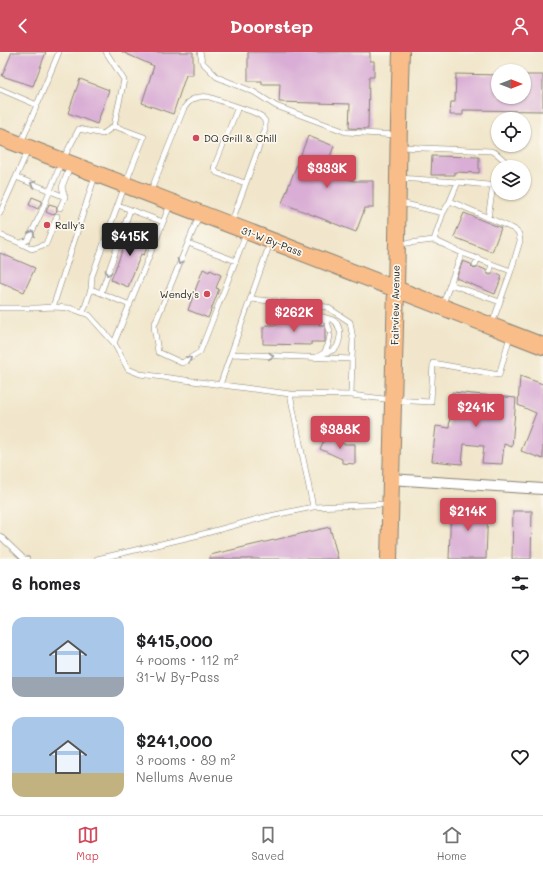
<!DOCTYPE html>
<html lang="en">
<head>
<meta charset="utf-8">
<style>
  :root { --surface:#fff; --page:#f6f6f6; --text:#202124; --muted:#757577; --line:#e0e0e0; --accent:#d1495b }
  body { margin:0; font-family:Mali,sans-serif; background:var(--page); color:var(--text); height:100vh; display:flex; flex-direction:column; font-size:15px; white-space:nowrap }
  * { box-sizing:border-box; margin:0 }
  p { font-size:13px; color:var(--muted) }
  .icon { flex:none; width:22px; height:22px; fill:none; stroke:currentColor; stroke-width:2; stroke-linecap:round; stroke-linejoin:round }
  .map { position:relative; height:507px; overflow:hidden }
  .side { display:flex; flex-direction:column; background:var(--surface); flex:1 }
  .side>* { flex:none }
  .needle { width:26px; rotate:90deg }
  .fabs { position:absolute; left:491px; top:12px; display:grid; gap:8px }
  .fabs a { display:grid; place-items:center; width:40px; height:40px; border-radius:50%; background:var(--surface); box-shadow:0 1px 3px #0004; font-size:20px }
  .price { position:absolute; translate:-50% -34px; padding:0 9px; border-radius:4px; background:var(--accent); color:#fff; font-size:13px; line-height:26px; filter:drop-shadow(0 1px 2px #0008) }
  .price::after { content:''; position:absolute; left:50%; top:24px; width:12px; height:9px; margin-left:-6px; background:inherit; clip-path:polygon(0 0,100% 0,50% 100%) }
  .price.selected { background:#222; color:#fff }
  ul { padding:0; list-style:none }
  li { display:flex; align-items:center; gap:12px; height:100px; padding:0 12px }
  li span { display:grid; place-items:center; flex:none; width:112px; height:80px; border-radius:12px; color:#555 }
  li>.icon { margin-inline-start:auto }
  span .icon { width:48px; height:48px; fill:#fffc; stroke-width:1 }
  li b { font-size:17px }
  h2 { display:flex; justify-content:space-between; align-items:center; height:48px; padding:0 12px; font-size:17px }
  header { display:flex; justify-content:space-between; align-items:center; height:52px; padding:0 12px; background:var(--accent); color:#fff; font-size:18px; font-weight:800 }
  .tabs { display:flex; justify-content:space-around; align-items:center; height:56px; border-top:1px solid var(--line); background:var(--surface); font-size:11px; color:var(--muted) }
  .tabs a { display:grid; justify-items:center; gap:2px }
  .tabs .selected { color:var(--accent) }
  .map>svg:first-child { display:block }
  .building { fill:#d9add5 }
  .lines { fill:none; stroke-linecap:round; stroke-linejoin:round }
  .lane-casing { stroke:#868174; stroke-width:6 }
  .street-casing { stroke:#868174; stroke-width:12 }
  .primary-casing { stroke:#868174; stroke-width:18 }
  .lane { stroke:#fff; stroke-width:5 }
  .street { stroke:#fff; stroke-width:10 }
  .primary { stroke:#f8bd89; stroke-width:16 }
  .oneway { stroke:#999 }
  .poi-dot { fill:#d1495b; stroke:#fbf7ec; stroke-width:1.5 }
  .labels { text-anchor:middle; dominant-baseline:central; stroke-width:3.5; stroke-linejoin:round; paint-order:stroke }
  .poi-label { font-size:10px; fill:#1c1c1c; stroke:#fbf7ec; text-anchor:start }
  .street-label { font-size:10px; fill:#1c1c1c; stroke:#fbf7ec }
</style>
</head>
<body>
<header><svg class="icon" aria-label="back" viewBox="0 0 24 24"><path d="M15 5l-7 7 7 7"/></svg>Doorstep<svg class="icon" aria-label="person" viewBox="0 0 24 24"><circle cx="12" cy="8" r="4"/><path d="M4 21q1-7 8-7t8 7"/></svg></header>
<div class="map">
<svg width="543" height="507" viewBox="0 0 543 507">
  <rect width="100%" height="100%" fill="#fbf7ec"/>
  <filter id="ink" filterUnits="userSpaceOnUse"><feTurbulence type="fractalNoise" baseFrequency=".025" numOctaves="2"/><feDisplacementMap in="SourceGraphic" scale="8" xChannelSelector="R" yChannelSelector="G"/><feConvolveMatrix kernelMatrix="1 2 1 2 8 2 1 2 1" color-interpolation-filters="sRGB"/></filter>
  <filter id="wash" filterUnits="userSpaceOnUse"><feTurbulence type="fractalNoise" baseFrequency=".012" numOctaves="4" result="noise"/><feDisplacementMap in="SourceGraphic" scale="16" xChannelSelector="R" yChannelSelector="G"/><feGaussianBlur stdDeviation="0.9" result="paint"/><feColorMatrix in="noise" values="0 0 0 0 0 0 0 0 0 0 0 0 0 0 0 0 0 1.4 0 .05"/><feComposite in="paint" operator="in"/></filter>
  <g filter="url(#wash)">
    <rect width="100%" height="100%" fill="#f1e6cb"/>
    <g id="blocks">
      <!-- building -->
      <path class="building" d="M12 0H46L33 34 2 24Z
        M122 0H193V23H186L173 62 142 51 154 14Z
        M248 0H370V9H374V25H369L368 77 349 76 350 52 279 50 280 32H262V29H248Z
        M456 22 498 23V45H524V23H543V59L463 58V63H450L451 50H455Z
        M80 27 109 38 97 72 68 61Z
        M308 84 334 94 325 118 354 129H373V156H365L356 180 282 151Z
        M432 104 479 105V121L455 120V123H431Z
        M32 145 42 149 38 157 29 153Z
        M49 152 56 154 57 159 53 163 46 160Z
        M464 161 501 176 492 200 454 185Z
        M131 177 149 184 147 187 150 188 144 203 141 202 128 235 111 228 125 192H123L128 180 129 181Z
        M0 201 35 216 24 240 0 230Z
        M463 209 471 212 472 215 474 217 477 216 479 215 486 218V220L489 223H491L494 221 502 224 495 242 456 226Z
        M203 217 209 220 210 218 221 223 216 236 219 237 208 266 188 258Z
        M277 269 319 270V273H324L325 277V290H311V293L263 292V275H265L266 273H277Z
        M520 324 543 332V407L521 399 536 361 518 353Z
        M452 340 516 346 512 395 504 392 502 412 482 411 484 394 464 392 462 412 432 409 436 374 449 376Z
        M326 384 343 392H355V412L342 411V407L320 397Z
        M451 452 488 453 486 507H449Z
        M513 459H532L531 507H512Z
        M330 475 338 507H210V503Z"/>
    </g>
  </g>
  <g filter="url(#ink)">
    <use href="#blocks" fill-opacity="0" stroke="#868174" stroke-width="1"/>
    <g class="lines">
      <!-- lane casing -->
      <g class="lane-casing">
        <path id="lane" d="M200 0 202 10 217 25 254 40 276 54 346 80 397 83
          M0 37 37 53
          M238 55 215 113 214 117 217 121 245 131
          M21 91 59 0
          M401 95 491 99 496 101 506 110V115
          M16 125 65 145
          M399 126 458 130
          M150 141 184 56C190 47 198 43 209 45L253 60 261 64 265 69V78L231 172
          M450 149 458 130 498 134
          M118 153 163 170
          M60 156 65 145 62 135 70 114
          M0 161 28 98
          M443 161 450 149 514 177 519 182 520 189 511 219
          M199 164 154 274 158 300 182 311 200 300 246 182
          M488 166 493 134
          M0 183 20 191 28 188 41 161 62 109 79 77 103 82 114 74
          M434 188 462 201 511 219 492 272
          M20 191 32 197 46 192 57 164
          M188 191 236 209
          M400 192 434 188 443 161 401 151
          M475 213 478 206
          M490 219 492 212
          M450 232 462 201
          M91 237 130 253
          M101 241 130 158
          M275 249 286 262 321 264 327 270 330 279
          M443 252 450 232 500 250
          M53 255 95 124
          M0 256H36L53 255 70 256 89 263 114 291 128 317 140 322 290 342
          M83 261 91 237 92 224 125 133 144 85 114 74 124 28 106 0
          M323 265C335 268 337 268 340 280
          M114 291 170 153
          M324 301C336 298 338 297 340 284
          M232 302 352 307 353 287 350 270 327 255 251 247
          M317 305 324 301 328 293 330 284
          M220 333 270 191
          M351 343 352 307
          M389 452 313 455 290 342 351 343 393 348 431 350 433 311 499 323 510 284
          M0 484 24 507H27
          M97 507 199 483 265 465 313 455"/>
      </g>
      <!-- street casing -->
      <g class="street-casing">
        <path id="street" d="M390 427 543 437"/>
      </g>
      <!-- primary casing -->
      <g class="primary-casing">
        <path id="primary" d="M0 85C181 154 363 223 543 294
          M389 507C391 416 394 326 396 235 398 157 398 78 401 0"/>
      </g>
      <!-- lane -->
      <use href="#lane" class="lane"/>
      <!-- street -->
      <use href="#street" class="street"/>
      <!-- primary -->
      <use href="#primary" class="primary"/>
    </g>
    <!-- one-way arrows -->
    <defs><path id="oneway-chevron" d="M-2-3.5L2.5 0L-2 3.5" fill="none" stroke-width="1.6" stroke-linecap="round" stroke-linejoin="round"/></defs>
    <g class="oneway">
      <use href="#oneway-chevron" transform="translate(33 132) rotate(-158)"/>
      <use href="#oneway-chevron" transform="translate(32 181) rotate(-65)"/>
      <use href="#oneway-chevron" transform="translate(180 210) rotate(112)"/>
      <use href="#oneway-chevron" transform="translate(108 221) rotate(110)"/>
      <use href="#oneway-chevron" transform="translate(271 304) rotate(2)"/>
      <use href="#oneway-chevron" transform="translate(189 307) rotate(-30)"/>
    </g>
  </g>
  <!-- markers -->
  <g class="poi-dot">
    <circle cx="196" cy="86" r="4"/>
    <circle cx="47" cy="173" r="4"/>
    <circle cx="207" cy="242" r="4"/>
  </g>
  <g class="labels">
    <!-- poi labels -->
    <g class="poi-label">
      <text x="204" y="86">DQ Grill &amp; Chill</text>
      <text x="55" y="173">Rally's</text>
      <text x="199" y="242" text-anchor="end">Wendy's</text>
    </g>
    <!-- street labels -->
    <g class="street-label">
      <text transform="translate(272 189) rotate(21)">31-W By-Pass</text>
      <text transform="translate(395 253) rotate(-89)">Fairview Avenue</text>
    </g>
  </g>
</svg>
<div class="fabs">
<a><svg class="needle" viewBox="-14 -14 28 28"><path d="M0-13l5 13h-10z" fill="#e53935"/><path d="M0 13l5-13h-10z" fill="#757577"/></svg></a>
<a><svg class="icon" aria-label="locate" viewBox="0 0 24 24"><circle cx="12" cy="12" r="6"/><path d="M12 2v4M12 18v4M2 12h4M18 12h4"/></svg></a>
<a><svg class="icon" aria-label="layers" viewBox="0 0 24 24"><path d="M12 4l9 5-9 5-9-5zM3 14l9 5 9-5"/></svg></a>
</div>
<b class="price" style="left:327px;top:137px">$333K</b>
<b class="price selected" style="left:130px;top:205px">$415K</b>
<b class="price" style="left:294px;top:281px">$262K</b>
<b class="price" style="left:476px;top:376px">$241K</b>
<b class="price" style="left:340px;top:398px">$388K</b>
<b class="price" style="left:468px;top:480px">$214K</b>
</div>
<section class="side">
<h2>6 homes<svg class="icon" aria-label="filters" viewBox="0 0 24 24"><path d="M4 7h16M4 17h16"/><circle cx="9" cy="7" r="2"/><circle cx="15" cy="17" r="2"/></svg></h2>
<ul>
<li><span style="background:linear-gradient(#a9c7e8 75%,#9aa5b1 0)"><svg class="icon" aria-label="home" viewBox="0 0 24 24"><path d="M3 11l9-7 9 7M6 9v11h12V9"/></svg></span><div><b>$415,000</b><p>4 rooms · 112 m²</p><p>31-W By-Pass</p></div><svg class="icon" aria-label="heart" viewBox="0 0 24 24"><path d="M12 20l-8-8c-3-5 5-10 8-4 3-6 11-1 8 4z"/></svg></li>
<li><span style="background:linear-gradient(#a9c7e8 70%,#c2b280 0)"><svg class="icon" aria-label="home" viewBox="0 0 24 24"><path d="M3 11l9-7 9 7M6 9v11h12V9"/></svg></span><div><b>$241,000</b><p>3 rooms · 89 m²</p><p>Nellums Avenue</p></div><svg class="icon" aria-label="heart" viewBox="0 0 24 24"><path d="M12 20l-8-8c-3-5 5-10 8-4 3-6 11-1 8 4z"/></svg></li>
</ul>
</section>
<nav class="tabs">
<a class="selected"><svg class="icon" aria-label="map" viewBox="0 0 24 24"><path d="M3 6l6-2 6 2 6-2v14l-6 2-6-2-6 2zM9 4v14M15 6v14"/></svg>Map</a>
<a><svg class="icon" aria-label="saved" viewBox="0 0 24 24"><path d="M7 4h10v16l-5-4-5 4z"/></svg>Saved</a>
<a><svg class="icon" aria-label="home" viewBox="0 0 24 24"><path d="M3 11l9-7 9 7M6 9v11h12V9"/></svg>Home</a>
</nav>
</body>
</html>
